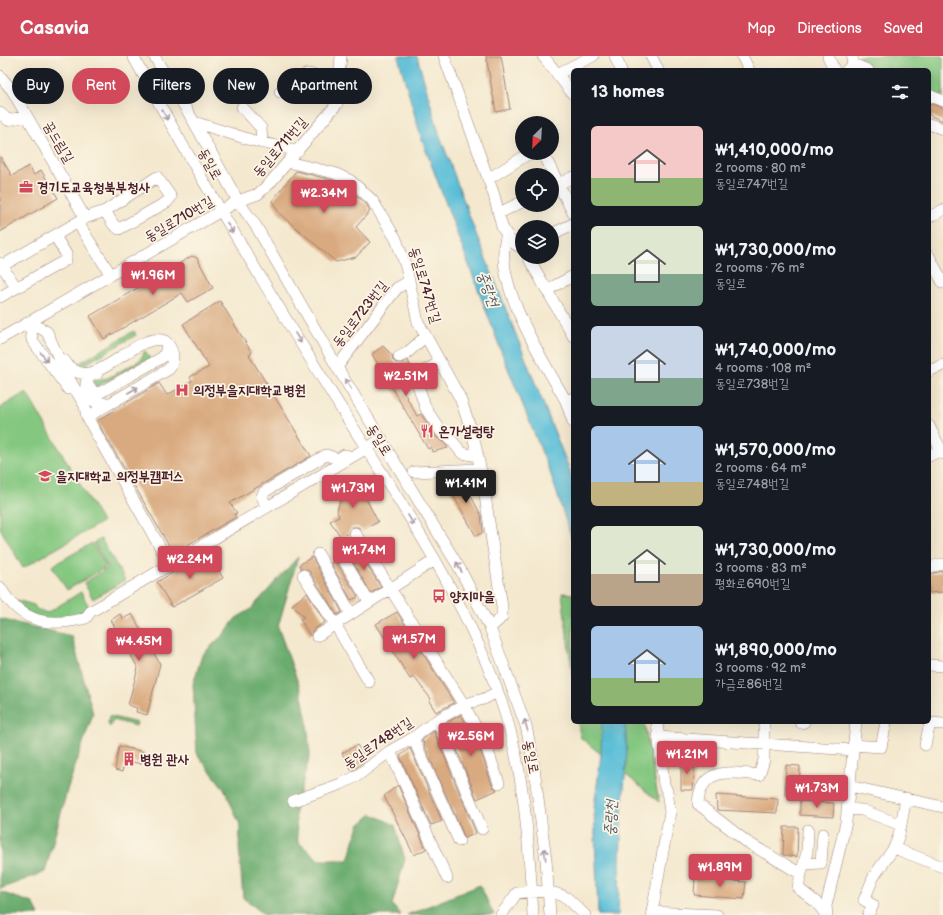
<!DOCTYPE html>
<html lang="en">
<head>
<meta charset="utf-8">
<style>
  :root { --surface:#171b24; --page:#20242c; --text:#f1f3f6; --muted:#9ea1a6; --accent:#d1495b }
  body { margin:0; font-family:"Balsamiq Sans","Poor Story",sans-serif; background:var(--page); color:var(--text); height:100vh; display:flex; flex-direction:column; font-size:15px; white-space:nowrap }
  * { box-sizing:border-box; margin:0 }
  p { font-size:13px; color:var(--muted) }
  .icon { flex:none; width:22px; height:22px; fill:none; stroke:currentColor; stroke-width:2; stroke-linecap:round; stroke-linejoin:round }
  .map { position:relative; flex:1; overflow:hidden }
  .panel { position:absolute; left:571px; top:12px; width:360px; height:656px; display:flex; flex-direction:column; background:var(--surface); border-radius:6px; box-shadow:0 4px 16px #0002 }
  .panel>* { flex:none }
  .banner { position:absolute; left:12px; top:12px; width:380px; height:36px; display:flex; gap:8px }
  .needle { width:26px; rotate:204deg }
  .controls { position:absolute; left:515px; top:60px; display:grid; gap:8px }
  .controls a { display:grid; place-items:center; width:44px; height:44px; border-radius:50%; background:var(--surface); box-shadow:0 4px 16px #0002; font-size:20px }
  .price { position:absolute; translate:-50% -34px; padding:0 9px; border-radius:4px; background:var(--accent); color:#fff; font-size:13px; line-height:26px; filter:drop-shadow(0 1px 2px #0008) }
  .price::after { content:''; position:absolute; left:50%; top:24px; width:12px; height:9px; margin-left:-6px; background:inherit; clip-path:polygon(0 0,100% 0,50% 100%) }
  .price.current { background:#222; color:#fff }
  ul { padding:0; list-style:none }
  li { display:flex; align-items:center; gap:12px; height:100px; padding:0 20px }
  li span { display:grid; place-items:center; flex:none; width:112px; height:80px; border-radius:6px; color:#555 }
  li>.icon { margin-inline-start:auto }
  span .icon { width:48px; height:48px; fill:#fffc; stroke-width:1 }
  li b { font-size:17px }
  h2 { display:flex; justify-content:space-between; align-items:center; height:48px; padding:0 20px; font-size:17px }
  .tag { padding:0 14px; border-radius:18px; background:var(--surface); box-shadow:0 4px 16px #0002; font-size:14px; line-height:36px }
  .tag.current { background:var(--accent); color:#fff }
  header { display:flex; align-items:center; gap:24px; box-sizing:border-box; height:56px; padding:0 20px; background:var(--accent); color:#fff }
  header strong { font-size:19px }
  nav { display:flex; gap:22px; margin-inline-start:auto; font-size:14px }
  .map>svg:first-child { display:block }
  .green { fill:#84c780; stroke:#677356 }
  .forest { fill:#6bac6e; stroke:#5a664c }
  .water { fill:#59bdd7; stroke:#526e81 }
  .building { fill:#d9aa80 }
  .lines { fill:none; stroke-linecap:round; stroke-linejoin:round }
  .minor-casing { stroke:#9f847d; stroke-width:12 }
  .minor { stroke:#fff; stroke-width:11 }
  .oneway { stroke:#ae9aa0 }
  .labels { text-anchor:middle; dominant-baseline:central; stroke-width:3.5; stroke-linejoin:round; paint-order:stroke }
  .street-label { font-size:14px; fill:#4a1f2b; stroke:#fcf5e5 }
  .poi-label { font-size:14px; font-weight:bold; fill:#4a1f2b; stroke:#fcf5e5; text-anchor:start }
  .water-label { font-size:15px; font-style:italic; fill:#4f5667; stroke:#fcf5e5 }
</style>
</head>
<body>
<header>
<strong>Casavia</strong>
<nav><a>Map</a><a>Directions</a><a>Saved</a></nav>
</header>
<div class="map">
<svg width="943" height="859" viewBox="0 0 943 859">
  <rect width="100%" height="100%" fill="#fcf5e5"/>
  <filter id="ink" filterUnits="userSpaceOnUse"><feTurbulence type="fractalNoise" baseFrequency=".025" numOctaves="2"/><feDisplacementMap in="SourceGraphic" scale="8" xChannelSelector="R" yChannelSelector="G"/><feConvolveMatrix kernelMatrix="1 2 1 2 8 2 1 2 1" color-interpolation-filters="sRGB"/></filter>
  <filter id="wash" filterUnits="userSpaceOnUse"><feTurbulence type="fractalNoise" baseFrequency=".012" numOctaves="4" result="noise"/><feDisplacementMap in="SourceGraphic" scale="16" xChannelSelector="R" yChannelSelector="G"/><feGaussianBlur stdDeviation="0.9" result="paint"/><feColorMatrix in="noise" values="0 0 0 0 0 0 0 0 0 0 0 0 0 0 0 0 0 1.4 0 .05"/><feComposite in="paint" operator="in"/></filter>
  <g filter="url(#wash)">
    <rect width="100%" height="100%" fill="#f4e9cf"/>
    <!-- green -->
    <path class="green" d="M859 0H943V41L929 35V14H891L887 12 886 14H878L863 8Z
      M134 275 136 279 80 311 76 309Z
      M145 295 151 304 143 305 96 331 93 326 94 324 108 322 140 304Z
      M26 336 102 466 23 512 0 472V352Z
      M101 483 125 524 93 543 84 527 108 512 94 487Z
      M92 487 106 511 67 534 52 510Z
      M81 536 89 551 81 559 49 565 25 555 16 544 34 549 36 553 47 557Z
      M562 537 573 538V625Z
      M109 660 137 667 136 670 113 664 110 671 108 667Z
      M578 666H644L659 746 580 681Z"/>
    <!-- forest -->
    <path class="forest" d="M298 501 278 571 301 635 307 665 310 699 295 755 298 786 319 804H348L359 769 372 758 395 769 405 803 392 849 401 859H265L243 842 239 792 240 769 225 734 197 698 193 628 202 599 224 578 236 562 250 554Z
      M0 563 72 580 93 658 68 731 45 816 0 833Z
      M480 829 494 859H407Z
      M0 836 33 847 39 859H0Z"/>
    <!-- water -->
    <path class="water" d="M398 0H417L439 77 473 170 568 410 573 425V487L551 419 503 300 421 81Z
      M602 666H625L627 696 622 757 618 859H598L594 752 601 699Z"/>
    <g id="blocks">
      <!-- building -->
      <path class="building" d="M486 0H501L510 53 496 56Z
        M929 47 943 52V65L929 59Z
        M0 100 12 120 29 110 34 119 41 114 58 142 0 176Z
        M296 115 332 124 347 131 367 149 370 155 356 171 370 186 356 201 336 206 280 158 272 145Z
        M192 200 197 202 213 232 188 246 182 237 104 283 90 260Z
        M220 245 252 297 249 299 311 400 230 447 237 457 234 458 236 461 175 496 172 495 97 365 159 327 167 339 192 325 190 321 209 311 183 268Z
        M383 290 392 299 393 304 396 307H402L408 304 411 312 395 320 417 360 421 358 436 381 444 386 448 392 432 396 431 391 428 393 372 298Z
        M355 421 378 466 362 474 358 471H352L348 477 341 481 330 465 339 461 337 455 343 434 342 426Z
        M461 421 481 459 483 476 476 480 444 423Z
        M357 493 381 531 371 537 348 498Z
        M208 496 223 522 172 551 157 526Z
        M312 501 342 556 337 559 309 515 306 513H301L299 509Z
        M335 504 358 541 351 544 331 507Z
        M943 515V536L929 537V518Z
        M307 537 325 566 313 574 310 580 300 563 304 561 292 549Z
        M397 556 454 647 436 656 429 645 431 643 414 621 410 623 376 568Z
        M120 558 123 563 132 558 160 608 147 659 136 656 137 652 128 649 138 612 111 564Z
        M461 659 480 693 492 729 497 734 477 743 446 667Z
        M434 675 476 777 465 782 422 684Z
        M357 689 367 703 352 715 342 697Z
        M119 690 144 696 141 708 133 706 132 710 124 708 122 716 115 714Z
        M410 692 442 765 431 769 400 700Z
        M681 704 695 705 693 734H681Z
        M786 709 800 710 799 739H785Z
        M398 729 426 793 414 799 384 740Z
        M716 739 778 743 777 757 717 754Z
        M800 745 834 747 833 761 800 759Z
        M784 771H798L797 801 783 799Z
        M695 822 746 826 744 843 694 839Z"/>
    </g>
  </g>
  <g filter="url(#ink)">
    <use href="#blocks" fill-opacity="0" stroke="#9f847d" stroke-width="1"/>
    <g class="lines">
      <!-- minor casing -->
      <g class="minor-casing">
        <path id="minor" d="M133 0C199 122 271 240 344 357 404 452 469 547 504 654 525 719 529 791 533 859
          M154 0 194 66 238 145 256 170 337 311 460 513 490 572 526 670 533 704 546 804 550 859
          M444 0 494 139 502 171 511 186 522 192
          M543 0 573 38
          M615 0 621 14
          M651 0 658 14
          M742 0 749 14
          M828 0 834 14
          M853 8 868 14
          M847 14 853 8 852 0
          M557 18 593 0
          M0 20 12 34 85 162 2 210 0 207
          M280 36 307 18C318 18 328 29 339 33
          M929 39 943 45
          M242 51 261 72 262 87
          M0 57 8 64 27 60
          M194 66 251 84 298 95
          M929 68 943 73
          M543 97 573 157
          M288 106 334 117 351 125 372 144 396 183 406 211 418 266 460 342 473 379 482 420 502 551V561L490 572
          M488 123 530 97
          M553 131 573 121
          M499 157 522 146
          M929 161 943 154
          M85 162 105 155 157 121 171 141 167 146 119 173 113 168 105 155
          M78 167 111 219
          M552 178 573 168
          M507 179C490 223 544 306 566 345
          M929 200 943 227
          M528 201 573 280
          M0 212 2 210 16 231
          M547 234 573 220
          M0 241 66 204V198L55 180
          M30 266 47 276 64 314 85 350 87 361 102 388 170 509
          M30 266 32 284 68 333
          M0 283 238 145 258 138 269 128 337 48 341 0
          M399 301 407 297 426 280
          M64 304C91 347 135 272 165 285 173 292 176 304 169 313L87 361
          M439 307 422 316 424 325 418 329 426 353 442 377 448 380 462 397 478 400
          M337 311 397 232 408 226
          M929 315 943 309
          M97 318H92C81 327 86 340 97 347H110
          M88 328 94 337 101 336 163 301 166 295 167 287
          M573 342 566 345 573 366
          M929 370 943 398
          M929 400 941 394
          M414 416 480 413
          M266 451 262 440 264 436 326 399 338 403 344 399 349 400
          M355 477 464 649 486 690 499 727
          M337 493 369 546
          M318 498 351 558
          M929 511 943 508
          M303 519 335 568 369 626
          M0 531C20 566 48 572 86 562L90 556 382 383
          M317 580 435 504
          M929 609 943 610
          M437 664 482 773
          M764 666V704L759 719C731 716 700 710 698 748L747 786 801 818 807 796 808 774
          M801 667 804 666
          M658 681 853 694
          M413 682 459 785
          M853 689 881 691 886 666
          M925 689 930 667 943 668
          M390 695 447 822
          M849 730 943 751
          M293 745 341 728 357 720 390 695 413 682 437 664 468 647 484 643 497 636
          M847 753 862 754 901 769
          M894 792 943 811
          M804 808 821 807 823 778
          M801 818 798 832 817 847 826 859
          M652 856 670 756 667 735 664 729 657 666
          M501 859 517 837C532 835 554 834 567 842 573 847 579 854 585 859
          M652 859V856L717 859
          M827 859 826 850 846 766 856 666
          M868 859 873 849 864 844 874 820 894 792 899 779 906 742"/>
      </g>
      <!-- minor -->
      <use href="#minor" class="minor"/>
    </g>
    <!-- one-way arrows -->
    <defs><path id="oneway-shaft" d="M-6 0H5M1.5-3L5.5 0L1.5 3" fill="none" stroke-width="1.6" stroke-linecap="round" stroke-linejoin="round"/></defs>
    <g class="oneway">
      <use href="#oneway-shaft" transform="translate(165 59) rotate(61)"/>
      <use href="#oneway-shaft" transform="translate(230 172) rotate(58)"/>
      <use href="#oneway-shaft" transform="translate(298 282) rotate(59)"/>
      <use href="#oneway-shaft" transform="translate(44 301) rotate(53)"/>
      <use href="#oneway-shaft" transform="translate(348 328) rotate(-121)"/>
      <use href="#oneway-shaft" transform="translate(133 334) rotate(-30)"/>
      <use href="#oneway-shaft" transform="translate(411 464) rotate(58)"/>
      <use href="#oneway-shaft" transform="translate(459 511) rotate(-119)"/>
      <use href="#oneway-shaft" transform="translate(526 669) rotate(-106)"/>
      <use href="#oneway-shaft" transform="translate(545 798) rotate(-97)"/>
    </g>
  </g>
  <!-- icons -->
  <defs>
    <g id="office-bare" transform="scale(1.08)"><path d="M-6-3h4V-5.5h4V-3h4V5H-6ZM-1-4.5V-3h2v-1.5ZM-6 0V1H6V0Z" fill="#d1495b" stroke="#fcf5e5" stroke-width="2.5" paint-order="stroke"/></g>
    <g id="hospital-bare" transform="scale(1.08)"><path d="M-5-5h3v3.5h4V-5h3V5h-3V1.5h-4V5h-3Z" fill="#d1495b" stroke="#fcf5e5" stroke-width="2.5" paint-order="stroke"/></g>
    <g id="restaurant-bare" transform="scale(1.08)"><path d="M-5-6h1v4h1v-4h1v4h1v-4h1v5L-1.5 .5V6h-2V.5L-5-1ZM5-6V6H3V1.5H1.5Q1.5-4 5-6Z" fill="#d1495b" stroke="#fcf5e5" stroke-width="2.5" paint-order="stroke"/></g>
    <g id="university-bare" transform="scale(1.08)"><path d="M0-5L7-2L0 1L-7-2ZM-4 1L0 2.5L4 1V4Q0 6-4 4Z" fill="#d1495b" stroke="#fcf5e5" stroke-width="2.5" paint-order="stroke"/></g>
    <g id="bus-bare" transform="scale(1.08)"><path d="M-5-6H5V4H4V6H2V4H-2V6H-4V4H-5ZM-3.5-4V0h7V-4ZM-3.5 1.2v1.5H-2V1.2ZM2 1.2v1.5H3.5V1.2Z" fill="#d1495b" stroke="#fcf5e5" stroke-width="2.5" paint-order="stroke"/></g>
    <g id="building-bare" transform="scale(1.08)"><path d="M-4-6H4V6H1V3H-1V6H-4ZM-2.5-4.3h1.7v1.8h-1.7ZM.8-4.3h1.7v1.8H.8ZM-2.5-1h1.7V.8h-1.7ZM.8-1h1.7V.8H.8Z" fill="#d1495b" stroke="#fcf5e5" stroke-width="2.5" paint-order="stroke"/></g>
  </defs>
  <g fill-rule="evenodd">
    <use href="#office-bare" x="26" y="131"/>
    <use href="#hospital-bare" x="182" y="334"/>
    <use href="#restaurant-bare" x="427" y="375"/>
    <use href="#university-bare" x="45" y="420"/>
    <use href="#bus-bare" x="439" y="540"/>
    <use href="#building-bare" x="129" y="703"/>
  </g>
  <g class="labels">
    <!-- street labels -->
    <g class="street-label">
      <text transform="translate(59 86) rotate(60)">꿈드림길</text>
      <text transform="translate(280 91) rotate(-49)">동일로711번길</text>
      <text transform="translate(210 108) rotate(61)">동일로</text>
      <text transform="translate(179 163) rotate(-30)">동일로710번길</text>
      <text transform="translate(425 229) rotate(73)">동일로747번길</text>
      <text transform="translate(360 258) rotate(-52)">동일로723번길</text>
      <text transform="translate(379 384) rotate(58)">동일로</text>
      <text transform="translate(378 687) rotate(-34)">동일로748번길</text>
      <text transform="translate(531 701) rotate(79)">동일로</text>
    </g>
    <!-- poi labels -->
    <g class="poi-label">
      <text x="37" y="131">경기도교육청북부청사</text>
      <text x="193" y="334">의정부을지대학교병원</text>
      <text x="438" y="375">온가설렁탕</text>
      <text x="56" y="420">을지대학교 의정부캠퍼스</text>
      <text x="450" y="540">양지마을</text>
      <text x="140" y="703">병원 관사</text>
    </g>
    <!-- water labels -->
    <g class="water-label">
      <text transform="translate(488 233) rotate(70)">중랑천</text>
      <text transform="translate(611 762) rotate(-87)">중랑천</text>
    </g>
  </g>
</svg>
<div class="controls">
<a><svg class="needle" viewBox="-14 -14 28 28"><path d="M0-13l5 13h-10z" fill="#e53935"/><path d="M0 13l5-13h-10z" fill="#9ea1a6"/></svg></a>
<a><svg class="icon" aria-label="locate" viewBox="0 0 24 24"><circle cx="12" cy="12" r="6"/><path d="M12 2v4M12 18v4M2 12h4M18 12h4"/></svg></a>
<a><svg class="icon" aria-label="layers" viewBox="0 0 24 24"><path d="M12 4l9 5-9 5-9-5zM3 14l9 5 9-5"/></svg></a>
</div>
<b class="price" style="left:324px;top:158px">₩2.34M</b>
<b class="price" style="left:153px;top:240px">₩1.96M</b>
<b class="price" style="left:406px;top:341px">₩2.51M</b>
<b class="price current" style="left:466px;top:448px">₩1.41M</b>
<b class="price" style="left:353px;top:453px">₩1.73M</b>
<b class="price" style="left:364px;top:515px">₩1.74M</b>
<b class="price" style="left:190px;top:524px">₩2.24M</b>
<b class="price" style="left:414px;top:604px">₩1.57M</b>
<b class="price" style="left:139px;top:606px">₩4.45M</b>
<b class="price" style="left:471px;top:701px">₩2.56M</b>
<b class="price" style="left:687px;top:719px">₩1.21M</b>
<b class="price" style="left:817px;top:753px">₩1.73M</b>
<b class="price" style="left:720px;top:832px">₩1.89M</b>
<div class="banner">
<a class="tag">Buy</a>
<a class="tag current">Rent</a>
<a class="tag">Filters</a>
<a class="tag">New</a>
<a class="tag">Apartment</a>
</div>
<section class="panel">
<h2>13 homes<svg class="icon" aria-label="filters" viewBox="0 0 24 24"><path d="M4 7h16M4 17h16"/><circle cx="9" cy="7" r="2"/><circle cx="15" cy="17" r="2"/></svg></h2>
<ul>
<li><span style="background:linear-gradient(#f6c9c9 65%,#8fb573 0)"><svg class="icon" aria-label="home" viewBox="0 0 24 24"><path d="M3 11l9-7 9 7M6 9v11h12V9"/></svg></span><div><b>₩1,410,000/mo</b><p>2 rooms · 80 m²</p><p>동일로747번길</p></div></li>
<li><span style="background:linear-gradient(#dfe7d0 60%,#7fa58c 0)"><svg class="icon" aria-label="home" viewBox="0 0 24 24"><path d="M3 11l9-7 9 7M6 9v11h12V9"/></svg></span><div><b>₩1,730,000/mo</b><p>2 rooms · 76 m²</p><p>동일로</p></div></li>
<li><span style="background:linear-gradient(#c9d6e8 65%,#7fa58c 0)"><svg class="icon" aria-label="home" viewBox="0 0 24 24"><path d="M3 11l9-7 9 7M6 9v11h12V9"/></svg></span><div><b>₩1,740,000/mo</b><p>4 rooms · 108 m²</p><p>동일로738번길</p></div></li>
<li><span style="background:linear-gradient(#a9c7e8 70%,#c2b280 0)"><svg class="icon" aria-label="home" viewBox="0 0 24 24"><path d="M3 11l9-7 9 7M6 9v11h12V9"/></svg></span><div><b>₩1,570,000/mo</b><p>2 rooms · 64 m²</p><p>동일로748번길</p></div></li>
<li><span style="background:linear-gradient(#dfe7d0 60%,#b9a48a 0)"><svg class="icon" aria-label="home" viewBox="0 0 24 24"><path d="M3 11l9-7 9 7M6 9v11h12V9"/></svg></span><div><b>₩1,730,000/mo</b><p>3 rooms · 83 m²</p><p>평화로690번길</p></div></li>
<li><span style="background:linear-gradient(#a9c7e8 65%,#8fb573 0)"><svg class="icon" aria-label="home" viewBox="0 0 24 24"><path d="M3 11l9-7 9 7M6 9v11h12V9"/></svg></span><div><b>₩1,890,000/mo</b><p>3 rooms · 92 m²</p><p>가금로86번길</p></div></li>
</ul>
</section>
</div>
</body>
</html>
